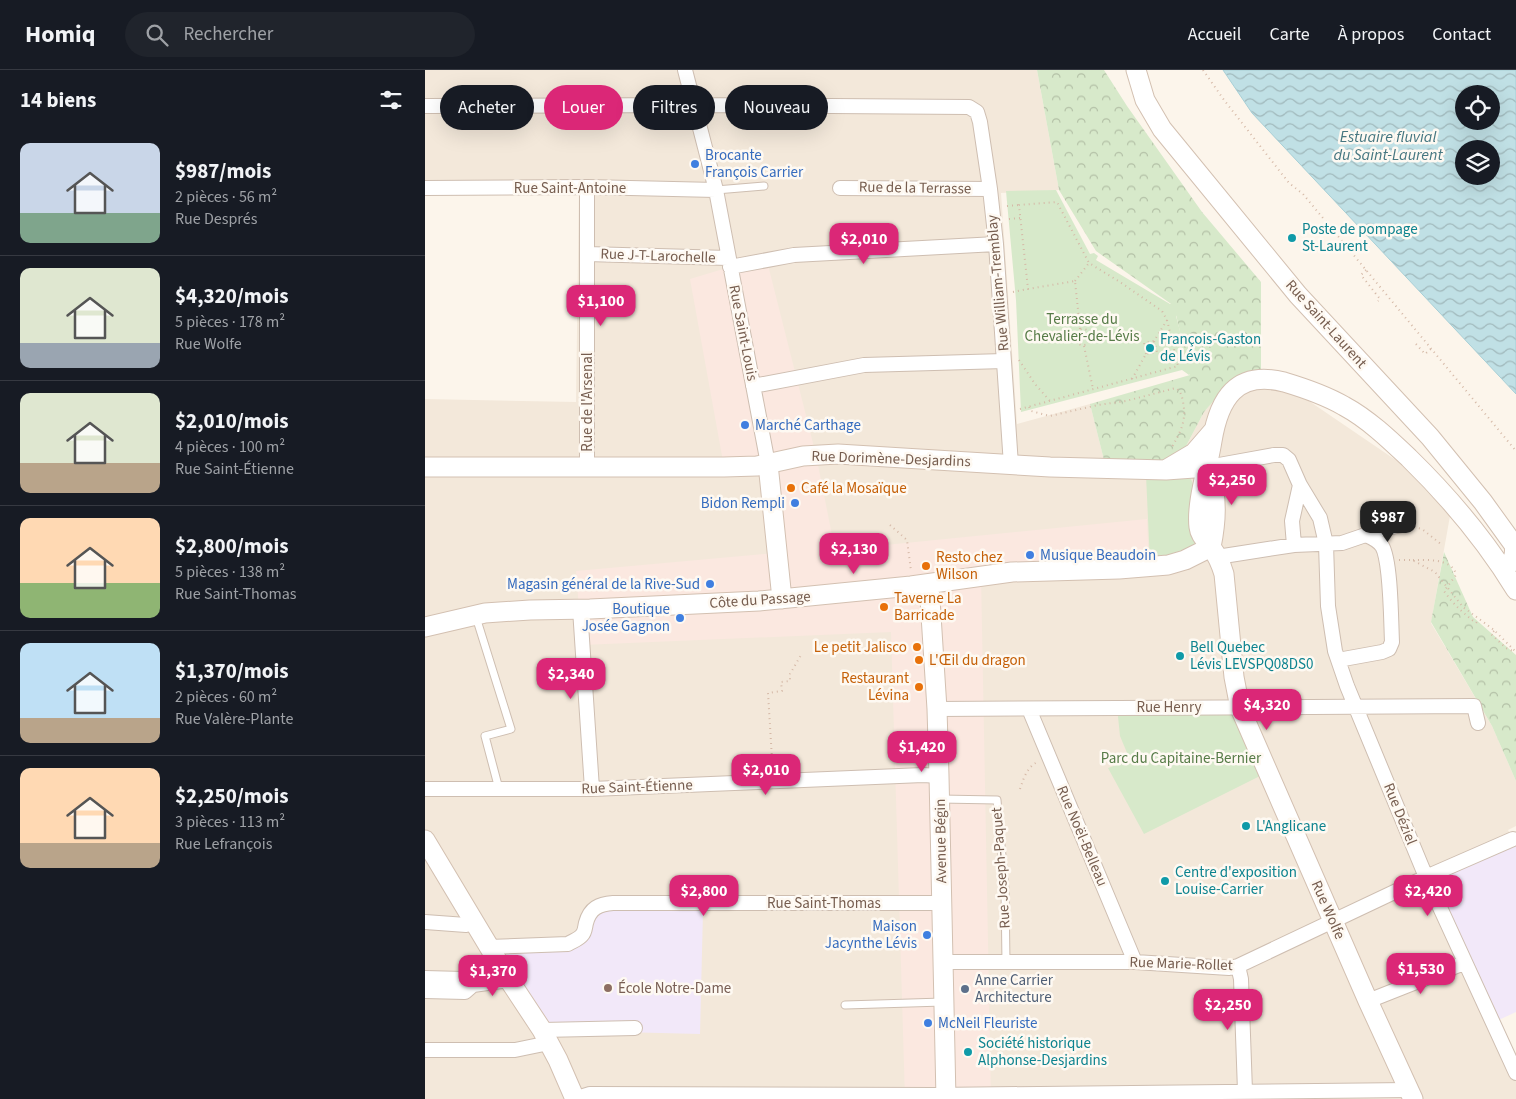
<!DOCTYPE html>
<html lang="fr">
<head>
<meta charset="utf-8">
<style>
  :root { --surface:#171b24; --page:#20242c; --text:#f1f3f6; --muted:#9ea1a6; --line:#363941; --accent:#db2777 }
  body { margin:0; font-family:"Source Sans 3",sans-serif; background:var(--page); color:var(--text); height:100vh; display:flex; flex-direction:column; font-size:19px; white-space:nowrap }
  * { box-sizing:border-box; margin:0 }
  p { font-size:16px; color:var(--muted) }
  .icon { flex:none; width:28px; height:28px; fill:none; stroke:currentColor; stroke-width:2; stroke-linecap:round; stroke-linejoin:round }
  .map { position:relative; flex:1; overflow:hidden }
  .drawer { display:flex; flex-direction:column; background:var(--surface); width:425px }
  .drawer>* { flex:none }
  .top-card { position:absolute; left:15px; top:15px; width:475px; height:45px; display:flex; gap:10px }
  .tools { position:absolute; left:1030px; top:15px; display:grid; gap:10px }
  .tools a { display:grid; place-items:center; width:45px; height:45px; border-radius:50%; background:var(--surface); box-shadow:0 5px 20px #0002; font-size:25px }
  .price { position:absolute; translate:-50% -42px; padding:0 11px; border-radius:10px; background:var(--accent); color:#fff; font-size:16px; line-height:32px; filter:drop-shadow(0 1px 2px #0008) }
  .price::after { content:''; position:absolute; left:50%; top:30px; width:15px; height:11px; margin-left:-8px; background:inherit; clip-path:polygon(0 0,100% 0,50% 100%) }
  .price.on { background:#222; color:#fff }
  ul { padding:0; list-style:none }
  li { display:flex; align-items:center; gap:15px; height:125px; padding:0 20px }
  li+li { border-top:1px solid var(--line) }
  li span { display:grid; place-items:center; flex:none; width:140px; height:100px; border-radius:10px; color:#555 }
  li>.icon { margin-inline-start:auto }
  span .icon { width:60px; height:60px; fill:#fffc; stroke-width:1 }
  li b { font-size:21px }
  h2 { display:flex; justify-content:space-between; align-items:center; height:60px; padding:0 20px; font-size:21px }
  .tag { padding:0 18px; border-radius:22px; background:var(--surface); box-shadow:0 5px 20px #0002; font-size:18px; line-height:45px }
  .tag.on { background:var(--accent); color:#fff }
  header { display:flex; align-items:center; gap:30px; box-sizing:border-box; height:70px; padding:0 25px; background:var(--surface); border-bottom:1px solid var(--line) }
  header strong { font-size:24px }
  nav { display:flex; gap:28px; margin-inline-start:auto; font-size:18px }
  .search { width:350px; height:45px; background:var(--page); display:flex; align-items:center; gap:12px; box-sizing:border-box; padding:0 18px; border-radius:28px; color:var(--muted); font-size:19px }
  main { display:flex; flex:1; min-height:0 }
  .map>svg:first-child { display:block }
  .residential { fill:#f3e8da }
  .commercial { fill:#fbe8e0 }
  .education { fill:#f2e8f9 }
  .green { fill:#d7e9ca }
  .forest { fill:url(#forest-crowns) }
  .water { fill:url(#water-waves); stroke:#a7cfd6; fill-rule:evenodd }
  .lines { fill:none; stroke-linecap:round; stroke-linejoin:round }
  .lane-casing { stroke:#cebeb1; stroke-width:9 }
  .street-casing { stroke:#cebeb1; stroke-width:16 }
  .secondary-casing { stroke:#d3c0b1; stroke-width:21 }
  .path { stroke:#d5b9a7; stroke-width:2; stroke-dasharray:1 4; stroke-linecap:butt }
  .lane { stroke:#fff; stroke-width:7 }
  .street { stroke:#fff; stroke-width:14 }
  .secondary { stroke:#fff; stroke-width:19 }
  .shop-dot { fill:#3f7fe0; stroke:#fef9f2; stroke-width:2 }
  .culture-dot { fill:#0f9aa8; stroke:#fef9f2; stroke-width:2 }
  .food-dot { fill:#e8710a; stroke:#fef9f2; stroke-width:2 }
  .education-dot { fill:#8d6e63; stroke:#fef9f2; stroke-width:2 }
  .service-dot { fill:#5c6f8a; stroke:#fef9f2; stroke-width:2 }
  .labels { text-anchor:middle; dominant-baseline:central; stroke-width:5; stroke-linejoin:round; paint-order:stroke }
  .shop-label { font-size:15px; fill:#366cbe; stroke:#fef9f2; text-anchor:start }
  .street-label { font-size:15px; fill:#765d4f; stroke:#fef9f2 }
  .culture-label { font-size:15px; fill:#0d838f; stroke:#fef9f2; text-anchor:start }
  .park-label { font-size:15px; fill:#567b47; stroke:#fef9f2 }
  .food-label { font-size:15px; fill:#c56008; stroke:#fef9f2; text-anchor:start }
  .service-label { font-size:15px; fill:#4e5e75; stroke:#fef9f2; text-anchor:start }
  .education-label { font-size:15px; fill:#785e54; stroke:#fef9f2; text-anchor:start }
  .water-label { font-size:16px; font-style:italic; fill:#467781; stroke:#fef9f2 }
</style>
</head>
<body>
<header>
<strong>Homiq</strong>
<div class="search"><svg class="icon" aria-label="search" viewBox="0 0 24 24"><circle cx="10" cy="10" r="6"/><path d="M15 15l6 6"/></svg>Rechercher</div>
<nav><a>Accueil</a><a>Carte</a><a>À propos</a><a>Contact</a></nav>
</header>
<main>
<section class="drawer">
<h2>14 biens<svg class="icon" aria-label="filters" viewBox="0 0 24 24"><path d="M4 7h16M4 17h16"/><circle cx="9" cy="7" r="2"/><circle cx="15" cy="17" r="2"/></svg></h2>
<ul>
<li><span style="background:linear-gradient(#c9d6e8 70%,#7fa58c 0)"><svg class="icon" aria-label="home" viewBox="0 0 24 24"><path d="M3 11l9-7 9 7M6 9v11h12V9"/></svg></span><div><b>$987/mois</b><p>2 pièces · 56 m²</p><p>Rue Després</p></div></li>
<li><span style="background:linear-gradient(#dfe7d0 75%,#9aa5b1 0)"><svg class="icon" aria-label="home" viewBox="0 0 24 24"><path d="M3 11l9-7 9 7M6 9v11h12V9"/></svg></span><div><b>$4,320/mois</b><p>5 pièces · 178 m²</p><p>Rue Wolfe</p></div></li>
<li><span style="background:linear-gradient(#dfe7d0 70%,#b9a48a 0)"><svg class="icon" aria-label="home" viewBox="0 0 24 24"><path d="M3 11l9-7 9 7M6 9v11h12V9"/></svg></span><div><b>$2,010/mois</b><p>4 pièces · 100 m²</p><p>Rue Saint-Étienne</p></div></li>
<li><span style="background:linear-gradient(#ffd9b3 65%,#8fb573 0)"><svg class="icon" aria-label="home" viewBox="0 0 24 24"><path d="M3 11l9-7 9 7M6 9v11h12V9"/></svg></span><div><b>$2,800/mois</b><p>5 pièces · 138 m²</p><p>Rue Saint-Thomas</p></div></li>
<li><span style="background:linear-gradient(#bfe0f5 75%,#b9a48a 0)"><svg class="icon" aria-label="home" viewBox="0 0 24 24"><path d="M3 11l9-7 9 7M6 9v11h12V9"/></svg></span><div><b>$1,370/mois</b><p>2 pièces · 60 m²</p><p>Rue Valère-Plante</p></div></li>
<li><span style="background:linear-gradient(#ffd9b3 75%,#b9a48a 0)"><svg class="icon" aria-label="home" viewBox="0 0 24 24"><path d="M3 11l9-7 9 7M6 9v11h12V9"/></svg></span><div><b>$2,250/mois</b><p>3 pièces · 113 m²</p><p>Rue Lefrançois</p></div></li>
</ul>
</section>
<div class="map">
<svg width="1091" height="1029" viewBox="0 0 1091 1029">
  <defs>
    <pattern id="forest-crowns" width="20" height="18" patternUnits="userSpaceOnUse" patternTransform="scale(1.25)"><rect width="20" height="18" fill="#d7e9ca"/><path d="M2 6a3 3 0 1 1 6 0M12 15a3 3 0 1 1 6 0" fill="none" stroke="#b3c0a6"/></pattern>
    <pattern id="water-waves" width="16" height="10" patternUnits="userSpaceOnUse" patternTransform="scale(1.25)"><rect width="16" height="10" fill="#c0e0e5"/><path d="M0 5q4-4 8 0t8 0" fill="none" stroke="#a1b9bc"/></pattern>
  </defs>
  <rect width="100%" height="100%" fill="#fcf5eb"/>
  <!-- residential -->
  <path class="residential" d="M0 0H612L634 120 576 123 592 354 665 334 679 390 759 380 779 342 804 312 859 314 1028 429 1006 553 1067 656 1091 711V756L1083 760 1088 769 1001 807 1091 1003V1029H0V329L151 332 154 116 0 111Z"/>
  <!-- commercial -->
  <path class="commercial" d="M342 191 391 385 410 480 722 449 724 496 556 506 566 1029H480L466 562 157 575 151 501 351 483 343 394 299 397 265 209 305 197Z"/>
  <!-- education -->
  <path class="education" d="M1088 769 1091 776V942L1067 953 1001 807Z
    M188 833 278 841 275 964 117 960 64 877 143 874 162 849Z"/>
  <!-- green -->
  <path class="green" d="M631 120 665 184 669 183 673 186 671 190 745 234 750 232 756 243 751 246 763 291 770 301 764 305 757 300 596 342 591 230 581 121Z
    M721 405 762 407 766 409 770 420 774 477 725 492Z
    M692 637 814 638 837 705 719 764 683 698 705 690 695 666Z"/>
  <!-- forest -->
  <path class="forest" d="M612 0H679L702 36 777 142 836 212V304L804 313 779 342 759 380 745 391 679 390 665 334 765 305 749 236 671 181 634 120Z
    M1019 482 1048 547 1091 585V711L1067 656 1006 552Z"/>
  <!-- water -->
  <path class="water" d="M798 0H1091V324L827 43ZM1039 24H1066V51H1039ZM1039 79H1066V106H1039Z"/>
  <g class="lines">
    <!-- lane casing -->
    <g class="lane-casing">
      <path id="lane" d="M291 120 339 116
        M51 547 86 659 60 666 74 719
        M515 729 572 730 580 820 581 893
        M420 935 518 932"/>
    </g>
    <!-- street casing -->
    <g class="street-casing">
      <path id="street" d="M260 0 291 120 343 394
        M0 36 270 35 544 37 552 42 555 52 565 119 571 174 586 395
        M162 117V396
        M0 118 162 117 291 120
        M415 118 565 119
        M162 184 303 188
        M305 197 369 185 571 174
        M328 316 439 295 579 291
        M783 397 849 385H858L864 390 875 415 895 448 901 474 903 536 910 581 922 616 1001 807 1091 1003
        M869 475 867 451 875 415
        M792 487 869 475 917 473 961 458 977 455
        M155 539 167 719
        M913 590 957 582 964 579 967 572C966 552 966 491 957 476 953 470 948 468 941 465
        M512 639 1049 636 1053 653
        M604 639 710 892
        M0 719H167L498 705 514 706
        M0 852 41 855 50 853
        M64 877 143 874C148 871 154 869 157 865 160 862 160 857 161 853 165 838 174 834 188 833H517
        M517 892H710L804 898 813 896 1001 807 1088 769
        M813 896 816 909 820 1021
        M0 908 38 909 48 915
        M0 921 40 922 48 915 84 910
        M943 931 1039 893
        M117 960 210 958
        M0 980H90L124 973
        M149 1029 165 1024 509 1025 984 1020"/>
    </g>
    <!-- secondary casing -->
    <g class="secondary-casing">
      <path id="secondary" d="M711 0 720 30 737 59 873 225 1005 367 1058 432 1089 475C1091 487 1087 493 1078 499
        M343 394 357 529
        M0 397H299L332 396 378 386 413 384 625 397 741 400 783 397
        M742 399 769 383 788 361
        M785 406C793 428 791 453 786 477
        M504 514 512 639 514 706 521 1029
        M0 557 60 543 105 540 165 539 334 531 486 516 587 502 694 499 743 495 760 490 786 477
        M0 770 84 910 117 960 133 990 150 1029
        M988 1029 943 931 815 638 809 607 799 504C796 494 792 485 786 477 781 470 775 466 774 457 771 433 783 397 787 371 794 329 811 300 859 312 879 318 900 325 919 336 943 349 964 369 984 388 1025 428 1061 471 1091 520"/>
    </g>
    <!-- path -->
    <path class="path" d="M778 0 799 30 864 113 878 124 1091 381
      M582 136 594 135
      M584 149 595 148
      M941 200 936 205 955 229 953 231
      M650 211 664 193
      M588 222 603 219
      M650 267a8 8 0 1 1 16 0a8 8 0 1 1-16 0Z
      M991 274 1000 284 1007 278
      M659 276 668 319
      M721 284 719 273 729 271
      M594 290 610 314 625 331
      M707 309 721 284 732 282 729 271 742 250
      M604 337 606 341 625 346 673 335 701 331 751 318C756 322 757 326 758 332 762 352 755 362 746 379
      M595 339 753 296 742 250 737 241 695 212 664 193 632 132 594 135 603 219 650 211 655 259
      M465 455 482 470 486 501
      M989 457 997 459 1017 475
      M974 490H987L1010 502 1038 537 1069 560 1091 582
      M988 490C1001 490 1028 488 1031 505L1019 521C1028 534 1038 543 1051 553L1054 549
      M1069 561 1066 564 1081 578 1088 581
      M347 689 343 623 357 621 356 612 365 611V604L376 585
      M595 719C599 707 602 697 614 691"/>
    <!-- lane -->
    <use href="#lane" class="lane"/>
    <!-- street -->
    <use href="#street" class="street"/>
    <!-- secondary -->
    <use href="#secondary" class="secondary"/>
  </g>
  <!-- markers -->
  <g class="shop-dot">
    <circle cx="270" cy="94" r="5"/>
    <circle cx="320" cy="355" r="5"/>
    <circle cx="370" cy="433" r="5"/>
    <circle cx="605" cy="485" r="5"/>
    <circle cx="285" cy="514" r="5"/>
    <circle cx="255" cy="548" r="5"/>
    <circle cx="502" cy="865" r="5"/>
    <circle cx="503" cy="953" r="5"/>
  </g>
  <g class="culture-dot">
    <circle cx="867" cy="168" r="5"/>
    <circle cx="725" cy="278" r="5"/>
    <circle cx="755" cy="586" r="5"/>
    <circle cx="821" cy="756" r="5"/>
    <circle cx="740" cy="811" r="5"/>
    <circle cx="543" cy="982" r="5"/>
  </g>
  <g class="food-dot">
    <circle cx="366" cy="418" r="5"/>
    <circle cx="501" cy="496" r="5"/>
    <circle cx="459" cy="537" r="5"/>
    <circle cx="492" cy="577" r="5"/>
    <circle cx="494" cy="590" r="5"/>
    <circle cx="494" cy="617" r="5"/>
  </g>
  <circle class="education-dot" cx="183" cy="918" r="5"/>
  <circle class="service-dot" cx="540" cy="919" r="5"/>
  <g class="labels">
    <!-- shop labels -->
    <g class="shop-label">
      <text x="280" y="85">Brocante<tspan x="280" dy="17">François Carrier</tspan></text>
      <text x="330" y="355">Marché Carthage</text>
      <text x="360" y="433" text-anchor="end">Bidon Rempli</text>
      <text x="615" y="485">Musique Beaudoin</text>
      <text x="275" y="514" text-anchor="end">Magasin général de la Rive-Sud</text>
      <text x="245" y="539" text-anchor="end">Boutique<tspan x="245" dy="17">Josée Gagnon</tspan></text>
      <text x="492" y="856" text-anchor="end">Maison<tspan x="492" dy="17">Jacynthe Lévis</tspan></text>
      <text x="513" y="953">McNeil Fleuriste</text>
    </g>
    <!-- street labels -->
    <g class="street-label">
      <text x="145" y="118">Rue Saint-Antoine</text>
      <text transform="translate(490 118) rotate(1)">Rue de la Terrasse</text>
      <text transform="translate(233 186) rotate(2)">Rue J-T-Larochelle</text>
      <text transform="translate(573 213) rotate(-95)">Rue William-Tremblay</text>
      <text transform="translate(901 254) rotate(48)">Rue Saint-Laurent</text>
      <text transform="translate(318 263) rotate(79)">Rue Saint-Louis</text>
      <text transform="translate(162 332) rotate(-90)">Rue de l'Arsenal</text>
      <text transform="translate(466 389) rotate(2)">Rue Dorimène-Desjardins</text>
      <text transform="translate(335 530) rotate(-4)">Côte du Passage</text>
      <text x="744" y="637">Rue Henry</text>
      <text transform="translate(212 717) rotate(-2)">Rue Saint-Étienne</text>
      <text transform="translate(975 744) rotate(68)">Rue Déziel</text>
      <text transform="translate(657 766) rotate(67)">Rue Noël-Belleau</text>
      <text transform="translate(516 771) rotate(-91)">Avenue Bégin</text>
      <text transform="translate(576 798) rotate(-94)">Rue Joseph-Paquet</text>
      <text x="399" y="833">Rue Saint-Thomas</text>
      <text transform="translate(903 840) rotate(66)">Rue Wolfe</text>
      <text transform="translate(756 894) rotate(2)">Rue Marie-Rollet</text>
    </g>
    <!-- culture labels -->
    <g class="culture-label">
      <text x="877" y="159">Poste de pompage<tspan x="877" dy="17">St-Laurent</tspan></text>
      <text x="735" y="269">François-Gaston<tspan x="735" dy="17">de Lévis</tspan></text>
      <text x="765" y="577">Bell Quebec<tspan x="765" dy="17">Lévis LEVSPQ08DS0</tspan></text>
      <text x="831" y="756">L'Anglicane</text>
      <text x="750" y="802">Centre d'exposition<tspan x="750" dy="17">Louise-Carrier</tspan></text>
      <text x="553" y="973">Société historique<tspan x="553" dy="17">Alphonse-Desjardins</tspan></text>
    </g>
    <!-- park labels -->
    <g class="park-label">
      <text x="657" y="249">Terrasse du<tspan x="657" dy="17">Chevalier-de-Lévis</tspan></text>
      <text x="756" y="688">Parc du Capitaine-Bernier</text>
    </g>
    <!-- food labels -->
    <g class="food-label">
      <text x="376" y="418">Café la Mosaïque</text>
      <text x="511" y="487">Resto chez<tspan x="511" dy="17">Wilson</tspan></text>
      <text x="469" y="528">Taverne La<tspan x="469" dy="17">Barricade</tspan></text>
      <text x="482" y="577" text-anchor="end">Le petit Jalisco</text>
      <text x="504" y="590">L'Œil du dragon</text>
      <text x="484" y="608" text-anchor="end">Restaurant<tspan x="484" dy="17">Lévina</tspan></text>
    </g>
    <!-- service labels -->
    <g class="service-label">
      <text x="550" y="910">Anne Carrier<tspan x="550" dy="17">Architecture</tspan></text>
    </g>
    <!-- education labels -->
    <g class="education-label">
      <text x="193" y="918">École Notre-Dame</text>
    </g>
    <!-- water labels -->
    <g class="water-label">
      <text x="963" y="67">Estuaire fluvial<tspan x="963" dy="18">du Saint-Laurent</tspan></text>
    </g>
  </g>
</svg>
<div class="tools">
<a><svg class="icon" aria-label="locate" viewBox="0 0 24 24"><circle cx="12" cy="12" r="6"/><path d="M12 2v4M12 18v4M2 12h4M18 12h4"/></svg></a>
<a><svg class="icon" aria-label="layers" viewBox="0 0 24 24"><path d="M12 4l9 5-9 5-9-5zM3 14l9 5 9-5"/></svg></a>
</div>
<b class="price" style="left:439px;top:195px">$2,010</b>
<b class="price" style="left:176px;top:257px">$1,100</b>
<b class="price" style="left:807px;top:436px">$2,250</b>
<b class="price on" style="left:963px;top:473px">$987</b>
<b class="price" style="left:429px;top:505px">$2,130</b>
<b class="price" style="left:146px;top:630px">$2,340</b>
<b class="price" style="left:842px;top:661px">$4,320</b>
<b class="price" style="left:497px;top:703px">$1,420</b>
<b class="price" style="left:341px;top:726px">$2,010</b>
<b class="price" style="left:279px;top:847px">$2,800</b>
<b class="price" style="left:1003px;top:847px">$2,420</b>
<b class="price" style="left:996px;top:925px">$1,530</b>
<b class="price" style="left:68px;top:927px">$1,370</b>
<b class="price" style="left:803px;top:961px">$2,250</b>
<div class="top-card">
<a class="tag">Acheter</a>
<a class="tag on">Louer</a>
<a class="tag">Filtres</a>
<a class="tag">Nouveau</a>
</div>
</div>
</main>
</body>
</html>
